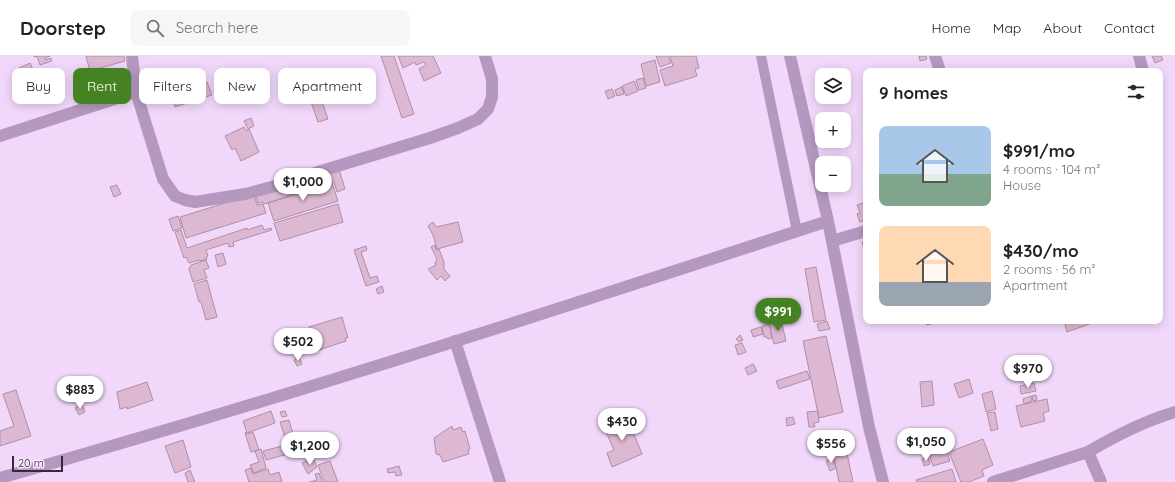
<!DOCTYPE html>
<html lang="en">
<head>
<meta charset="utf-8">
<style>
  :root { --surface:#fff; --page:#f6f6f6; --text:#222; --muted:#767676; --line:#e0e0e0; --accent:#458221 }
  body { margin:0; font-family:Quicksand,sans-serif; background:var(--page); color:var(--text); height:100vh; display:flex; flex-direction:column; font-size:15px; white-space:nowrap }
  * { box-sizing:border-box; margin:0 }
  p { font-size:13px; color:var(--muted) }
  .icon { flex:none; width:22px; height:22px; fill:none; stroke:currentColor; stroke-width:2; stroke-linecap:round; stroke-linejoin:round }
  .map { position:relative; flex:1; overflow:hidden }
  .panel { position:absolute; left:863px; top:12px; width:300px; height:256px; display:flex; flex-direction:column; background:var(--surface); border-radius:8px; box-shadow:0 2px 10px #0003 }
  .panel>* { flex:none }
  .hud { position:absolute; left:12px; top:12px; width:380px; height:36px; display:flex; gap:8px }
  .buttons { position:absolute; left:815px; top:12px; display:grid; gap:8px }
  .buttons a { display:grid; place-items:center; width:36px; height:36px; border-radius:8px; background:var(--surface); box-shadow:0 2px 10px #0003; font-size:20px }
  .scale { position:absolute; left:12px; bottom:10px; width:51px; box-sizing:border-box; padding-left:4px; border:2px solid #352b39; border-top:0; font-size:11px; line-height:14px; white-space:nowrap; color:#352b39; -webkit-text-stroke:3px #f8e9fe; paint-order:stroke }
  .price { position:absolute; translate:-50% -34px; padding:0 9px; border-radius:14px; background:#fff; color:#222; font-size:13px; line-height:26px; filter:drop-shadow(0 1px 2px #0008) }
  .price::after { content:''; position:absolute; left:50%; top:24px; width:12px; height:9px; margin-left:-6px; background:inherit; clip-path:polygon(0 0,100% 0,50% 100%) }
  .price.active { background:var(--accent); color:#fff }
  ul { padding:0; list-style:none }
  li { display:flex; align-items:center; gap:12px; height:100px; padding:0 16px }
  li span { display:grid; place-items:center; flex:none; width:112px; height:80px; border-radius:8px; color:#555 }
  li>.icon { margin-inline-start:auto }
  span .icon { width:48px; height:48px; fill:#fffc; stroke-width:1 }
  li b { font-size:17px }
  h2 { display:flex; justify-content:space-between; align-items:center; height:48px; padding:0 16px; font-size:17px }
  .tag { padding:0 14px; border-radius:8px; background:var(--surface); box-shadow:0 2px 10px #0003; font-size:14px; line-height:36px }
  .tag.active { background:var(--accent); color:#fff }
  header { display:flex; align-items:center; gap:24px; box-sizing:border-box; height:56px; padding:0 20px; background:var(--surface); border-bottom:1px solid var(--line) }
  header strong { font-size:19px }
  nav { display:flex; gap:22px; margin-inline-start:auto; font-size:14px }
  .search { width:280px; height:36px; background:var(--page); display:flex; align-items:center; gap:10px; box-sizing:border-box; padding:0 14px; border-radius:8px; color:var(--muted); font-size:15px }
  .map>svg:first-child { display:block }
  .building { fill:#ddb8d2; stroke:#b18ea7 }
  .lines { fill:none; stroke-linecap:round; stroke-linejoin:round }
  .lane { stroke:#b598c0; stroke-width:10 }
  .street { stroke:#b598c0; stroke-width:12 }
</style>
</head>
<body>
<header>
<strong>Doorstep</strong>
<div class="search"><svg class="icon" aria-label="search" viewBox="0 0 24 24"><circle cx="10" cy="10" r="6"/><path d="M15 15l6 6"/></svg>Search here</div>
<nav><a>Home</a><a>Map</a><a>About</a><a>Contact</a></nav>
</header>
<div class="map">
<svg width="1175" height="426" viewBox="0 0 1175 426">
  <rect width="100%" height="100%" fill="#f1d8fb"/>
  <!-- building -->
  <path class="building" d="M34 0H50L45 2 46 4 51 2 52 5 40 9 37 0 34 1Z
    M86 0H124L125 5 90 15Z
    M381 0H394L414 58 402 62Z
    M398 0H433L441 17 424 25 419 13 426 9 424 6 416 9 415 6 403 12Z
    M656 0H668L671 7 660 11Z
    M670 0H696L699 12 695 13 697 20 665 30 660 14 673 10Z
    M919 0H926L927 3 920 5Z
    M1152 0H1161L1163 4 1155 7Z
    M655 4 660 26 646 30 641 8Z
    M30 7 37 23 30 25 35 38 25 42 21 33 23 32 19 23 21 22 17 13Z
    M643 22 646 32 639 34 636 24Z
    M634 25 638 35 626 40 622 30Z
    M207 26 212 39 175 51 171 38Z
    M622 31 624 38 617 40 615 34Z
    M612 33 615 40 608 43 605 35Z
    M320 40 328 63 318 66 310 43Z
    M251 62 254 70 248 73 244 65Z
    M244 71 246 75 249 73 259 96 241 105 235 92 232 94 225 80Z
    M339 113 345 133 337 136 334 126 264 148 263 146 258 147 256 140Z
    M332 127 338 145 274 165 268 147Z
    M117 129 121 138 114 141 110 131Z
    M254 138 257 149 263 148 266 157 186 182 180 161Z
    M866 146V164L860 166 857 158 860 157 857 149Z
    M338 148 343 166 280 185 274 167Z
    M178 160 182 172 173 175 169 163Z
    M433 166 436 171 458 166 463 186 437 193 433 179 428 170Z
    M262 169 264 174 271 172 272 174 233 186 234 190 229 191 228 187 206 194 208 200 206 201 207 203 200 205V204L189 207 186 201 184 202 175 176 181 174 187 192 247 172V174Z
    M866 185V193H864L862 186Z
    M435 189 436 194 439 193 444 206V213L450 220 445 225 441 220 437 224 428 213 436 209 435 207 437 203 431 191Z
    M366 190 367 194 361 196 370 222 377 220 379 226 366 230 354 194Z
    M223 197 226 208 218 211 215 199Z
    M206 204 209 212 204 214 207 222 193 226 189 213 191 209Z
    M816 211 826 264 814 266 805 213Z
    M207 224 217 261 206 264 201 246H199L194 228Z
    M382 230 384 236 378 238 376 233Z
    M342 261 348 282H345L346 285 316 295 309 271Z
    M781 264 786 285 774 288 769 267Z
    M827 265 830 273 819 275 817 268Z
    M925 265H940L927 269Z
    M1064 265H1091L1092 267 1067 276Z
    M769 268 772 282 768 283 767 281H764L762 270Z
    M761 271 763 278 753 281 751 274Z
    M740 279 743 284 739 286 736 283Z
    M826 280 843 356 819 362 803 285Z
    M742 287 746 296 738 299 735 289Z
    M299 301 302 308 297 310 294 304Z
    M753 308 757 315 748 319 745 312Z
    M807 315 810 323 779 333 776 325Z
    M969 323 973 337 959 342 954 328Z
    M932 325 934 349 922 351 920 326Z
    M147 326 153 344 127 353V351L120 353 117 336Z
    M1034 327 1036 335 1021 338 1020 330Z
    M16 334 31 380 0 390V375L14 370 3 338Z
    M992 335 996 353 986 356 982 338Z
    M1036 339 1037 344 1033 345 1032 340Z
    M1031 340 1032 345 1024 348 1023 343Z
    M1047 343 1049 355 1043 357 1045 365 1021 371 1016 350Z
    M82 349 85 356 79 359 75 352Z
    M271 355 275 367 247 377 243 365Z
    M285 355 287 360 282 361 280 356Z
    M818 355 819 366 814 367 815 371H809L807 356Z
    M995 356 998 373 991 375 987 357Z
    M627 361 642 398 612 411 607 397 614 394 604 371Z
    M793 361 795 368 787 370 786 362Z
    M289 364 298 396 290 398 280 366Z
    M452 370 453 374 461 371 463 376 465 375 470 393 468 394 469 398 443 406 440 399 436 398 434 382Z
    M846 374 849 384 829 390 826 379Z
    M246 376 247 378 253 376 259 394 251 396 245 377Z
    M823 380 826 389 815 392 813 383Z
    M983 383 993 409 982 414 984 420 969 426H961L949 396Z
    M183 384 191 411 175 417 165 390Z
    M845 388 853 426H839L832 391Z
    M286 389 288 398 266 404 263 395Z
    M261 393 266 412 254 417 250 409 259 406 255 395Z
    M946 393 950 405 933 410 929 398Z
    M928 401 930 408 924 410 922 403Z
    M833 402 836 412 830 415 826 405Z
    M310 403 311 405 314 404 317 411 308 418 302 407Z
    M330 405 338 426H324L318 409Z
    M399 410 402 419 396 420 395 416 388 417 387 413Z
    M251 412 253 418 268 413 270 419 279 416 282 426H249L245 414Z
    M952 413 956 426H917L916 424Z
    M190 414 195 426H188L185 417Z
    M319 417 322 426H310L317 424 315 418Z"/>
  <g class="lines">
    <!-- lane -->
    <path class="lane" d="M761 0 797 175"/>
    <!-- street -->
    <path class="street" d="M132 0 136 36 163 123 175 140 185 144 195 146 245 138 279 129 321 115 430 82 458 72 478 63 488 53 492 41V23L485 0
      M790 0 828 165 869 371 883 426
      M935 0 940 15
      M1139 0 1143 15
      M0 80 136 36
      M832 185 866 175
      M455 285 500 426
      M0 422C278 344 553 255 828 165
      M993 426 1088 396
      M1101 426 1088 396C1115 380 1145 365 1175 356"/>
  </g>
</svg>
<div class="buttons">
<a><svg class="icon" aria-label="layers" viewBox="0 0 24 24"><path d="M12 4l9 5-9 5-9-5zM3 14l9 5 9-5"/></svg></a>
<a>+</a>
<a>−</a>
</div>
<div class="scale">20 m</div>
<b class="price" style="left:303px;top:146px">$1,000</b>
<b class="price active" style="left:778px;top:276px">$991</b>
<b class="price" style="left:298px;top:306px">$502</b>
<b class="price" style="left:1028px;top:333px">$970</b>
<b class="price" style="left:80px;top:354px">$883</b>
<b class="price" style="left:622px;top:386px">$430</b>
<b class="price" style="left:926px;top:406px">$1,050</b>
<b class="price" style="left:831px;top:408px">$556</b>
<b class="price" style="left:310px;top:410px">$1,200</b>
<div class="hud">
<a class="tag">Buy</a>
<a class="tag active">Rent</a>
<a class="tag">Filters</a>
<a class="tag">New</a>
<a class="tag">Apartment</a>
</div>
<section class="panel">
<h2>9 homes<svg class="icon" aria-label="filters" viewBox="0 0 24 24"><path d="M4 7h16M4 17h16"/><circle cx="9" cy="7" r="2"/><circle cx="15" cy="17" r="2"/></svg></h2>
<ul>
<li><span style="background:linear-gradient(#a9c7e8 60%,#7fa58c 0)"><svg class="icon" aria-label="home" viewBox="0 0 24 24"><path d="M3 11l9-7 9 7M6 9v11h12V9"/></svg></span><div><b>$991/mo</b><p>4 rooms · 104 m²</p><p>House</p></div></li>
<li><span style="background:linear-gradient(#ffd9b3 70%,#9aa5b1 0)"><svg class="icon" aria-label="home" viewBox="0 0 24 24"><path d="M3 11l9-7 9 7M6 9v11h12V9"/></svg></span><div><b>$430/mo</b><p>2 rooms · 56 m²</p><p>Apartment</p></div></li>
</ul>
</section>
</div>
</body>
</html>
